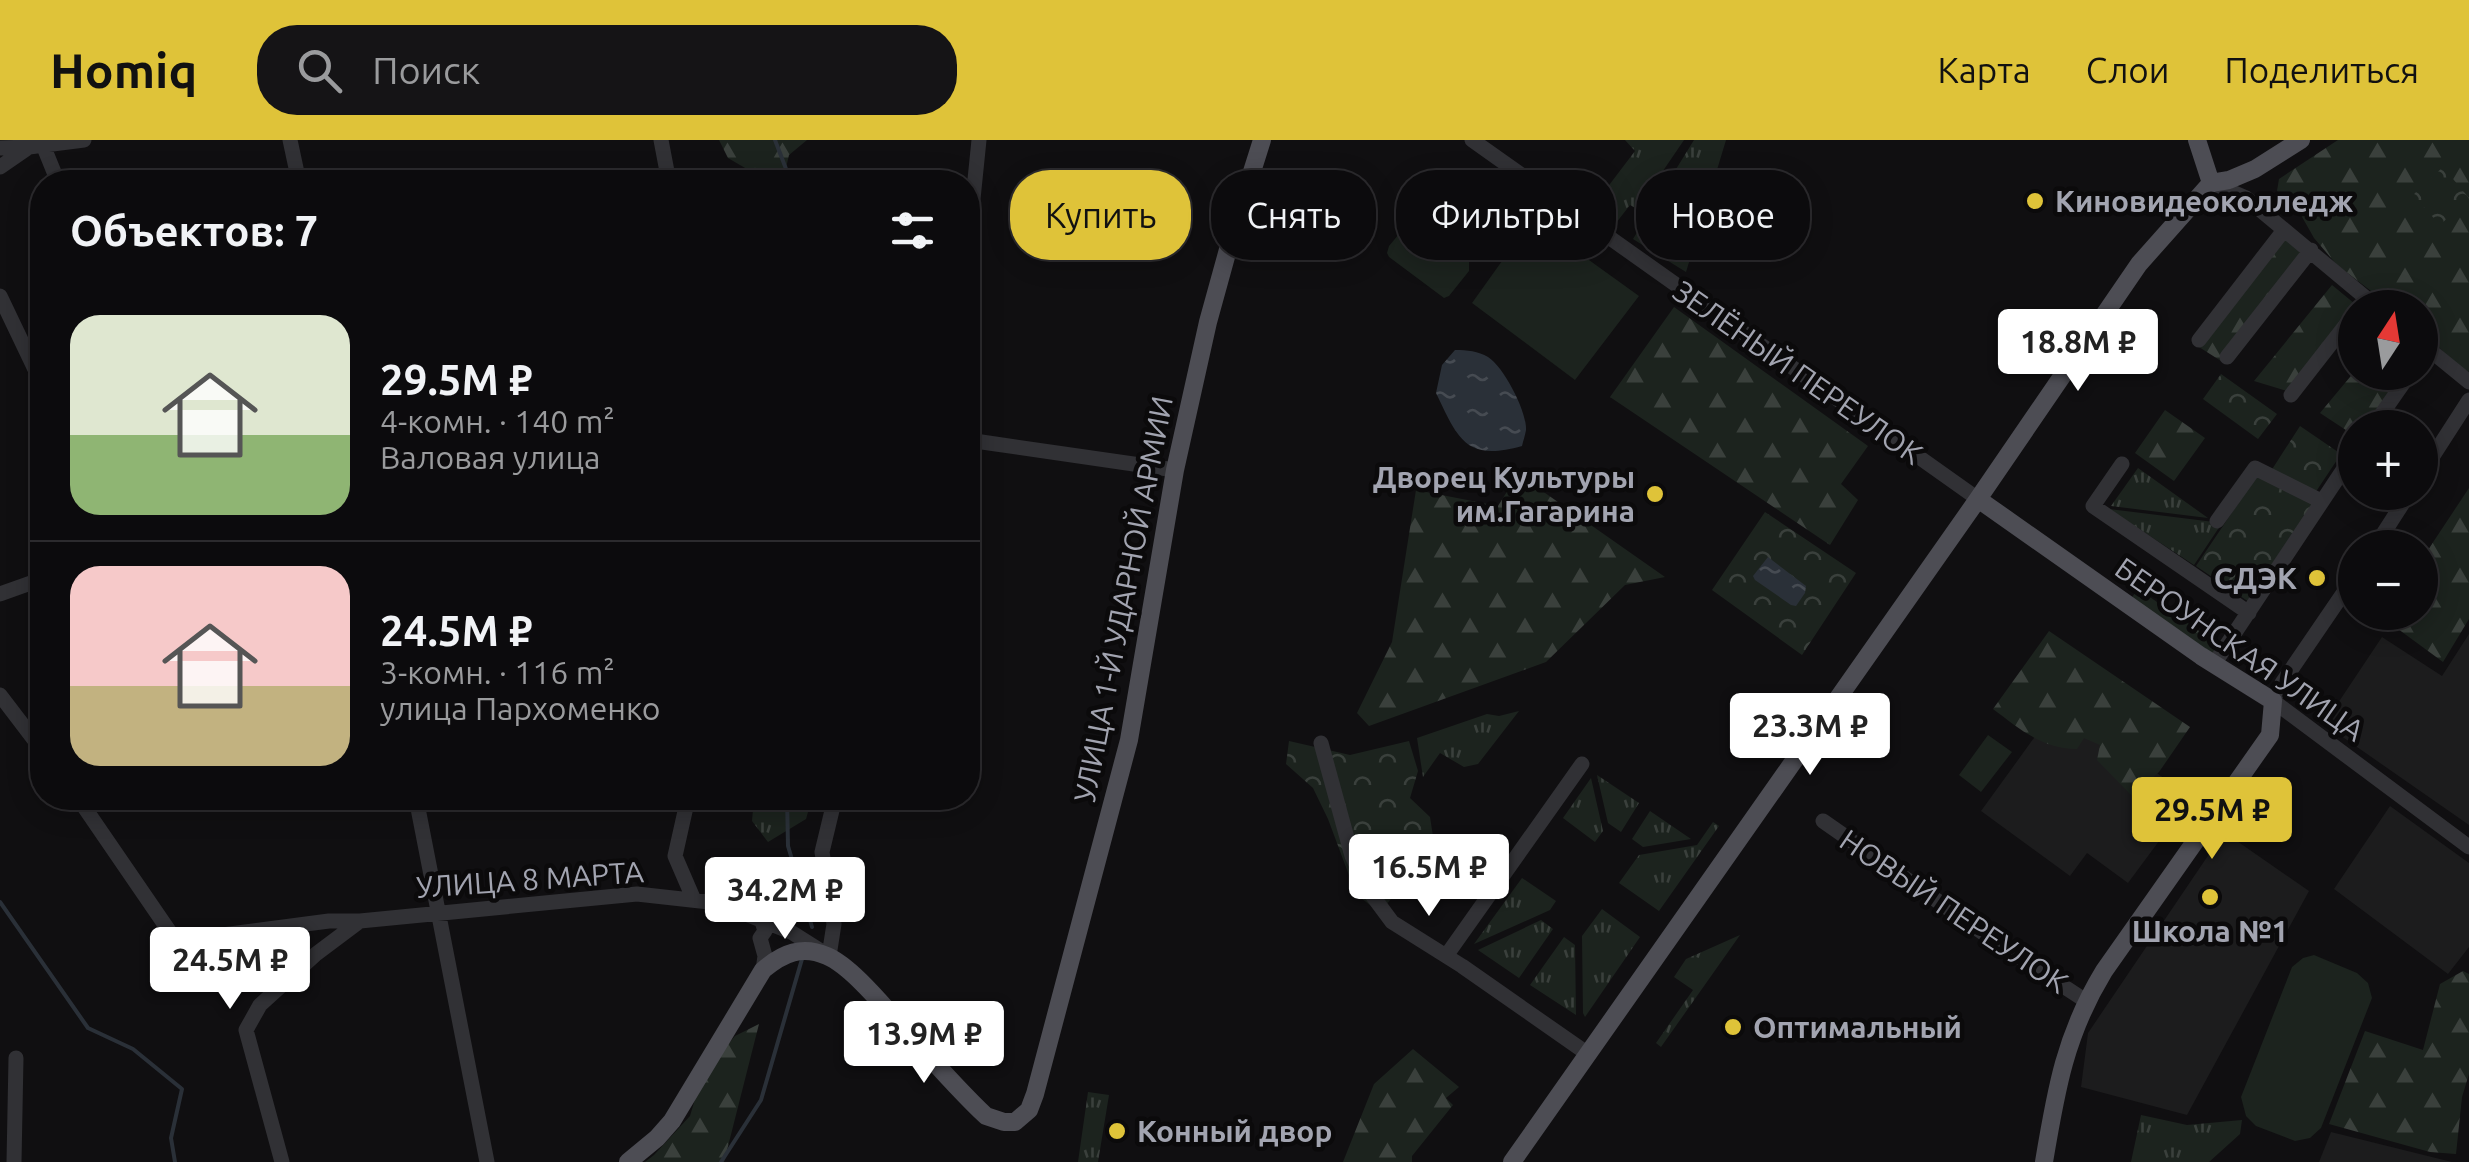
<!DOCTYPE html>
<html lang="ru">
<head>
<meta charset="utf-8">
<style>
  :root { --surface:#0c0b0d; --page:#151416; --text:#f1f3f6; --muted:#9a9b9d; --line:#2c2b2e; --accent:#dfc339 }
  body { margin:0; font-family:Ubuntu,sans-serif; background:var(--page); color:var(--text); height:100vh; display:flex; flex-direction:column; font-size:38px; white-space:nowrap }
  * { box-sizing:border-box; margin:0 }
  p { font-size:32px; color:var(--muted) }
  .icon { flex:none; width:55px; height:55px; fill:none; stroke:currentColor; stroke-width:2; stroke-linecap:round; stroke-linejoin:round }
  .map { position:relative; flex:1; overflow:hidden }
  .sheet { position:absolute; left:30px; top:30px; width:950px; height:640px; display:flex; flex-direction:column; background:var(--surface); border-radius:40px; box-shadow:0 5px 25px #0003,0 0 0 2px var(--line) }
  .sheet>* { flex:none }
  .top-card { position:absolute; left:1010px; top:30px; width:950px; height:90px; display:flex; gap:20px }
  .needle { width:65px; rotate:12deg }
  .buttons { position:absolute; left:2338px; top:150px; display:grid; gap:20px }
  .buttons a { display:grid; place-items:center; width:100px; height:100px; border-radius:50%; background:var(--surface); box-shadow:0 5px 25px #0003,0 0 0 2px var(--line); font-size:50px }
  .price { position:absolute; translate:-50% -85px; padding:0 22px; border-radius:10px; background:#fff; color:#222; font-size:32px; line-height:65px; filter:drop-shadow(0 2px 5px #0008) }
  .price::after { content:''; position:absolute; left:50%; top:60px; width:30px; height:22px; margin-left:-15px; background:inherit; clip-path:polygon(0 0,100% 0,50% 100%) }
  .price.selected { background:var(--accent); color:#111 }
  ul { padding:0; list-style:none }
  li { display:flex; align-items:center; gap:30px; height:250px; padding:0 40px }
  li+li { border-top:2px solid var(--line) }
  li span { display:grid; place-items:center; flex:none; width:280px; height:200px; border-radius:30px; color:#555 }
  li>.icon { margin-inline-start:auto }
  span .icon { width:120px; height:120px; fill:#fffc; stroke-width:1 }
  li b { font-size:42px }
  h2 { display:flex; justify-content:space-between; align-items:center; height:120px; padding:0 40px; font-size:42px }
  .pill { padding:0 35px; border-radius:40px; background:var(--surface); box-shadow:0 5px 25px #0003,0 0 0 2px var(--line); font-size:35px; line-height:90px }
  .pill.selected { background:var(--accent); color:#111 }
  header { display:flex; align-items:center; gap:60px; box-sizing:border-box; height:140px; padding:0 50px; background:var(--accent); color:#111 }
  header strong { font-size:48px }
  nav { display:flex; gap:55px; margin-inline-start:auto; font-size:35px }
  .search { width:700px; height:90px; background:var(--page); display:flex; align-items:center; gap:25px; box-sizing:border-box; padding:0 35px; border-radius:40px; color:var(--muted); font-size:38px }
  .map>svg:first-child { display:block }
  .built { fill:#1c1c1d }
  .grass { fill:url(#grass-tufts) }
  .forest { fill:url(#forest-firs) }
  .park { fill:url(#park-crowns) }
  .pitch { fill:#1c231e }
  .water { fill:url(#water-ripples) }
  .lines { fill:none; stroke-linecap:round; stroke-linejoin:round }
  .stream { stroke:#2a3038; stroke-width:4 }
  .minor { stroke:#313135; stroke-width:15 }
  .major { stroke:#4d4d54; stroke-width:18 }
  .poi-dot { fill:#dfc339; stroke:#0b0a0b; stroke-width:4 }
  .labels { text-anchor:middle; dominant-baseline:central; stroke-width:9; stroke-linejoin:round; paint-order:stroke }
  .poi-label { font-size:30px; font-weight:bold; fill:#a2a4b0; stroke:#0b0a0b; text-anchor:start }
  .street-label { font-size:30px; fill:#a2a4b0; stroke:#0b0a0b }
</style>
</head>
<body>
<header>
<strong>Homiq</strong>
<div class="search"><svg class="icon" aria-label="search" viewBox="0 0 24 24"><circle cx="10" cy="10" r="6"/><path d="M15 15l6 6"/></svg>Поиск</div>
<nav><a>Карта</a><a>Слои</a><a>Поделиться</a></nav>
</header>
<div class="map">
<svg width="2469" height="1022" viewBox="0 0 2469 1022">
  <defs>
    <pattern id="grass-tufts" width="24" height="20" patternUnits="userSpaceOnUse" patternTransform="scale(2.5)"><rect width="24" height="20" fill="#1c231e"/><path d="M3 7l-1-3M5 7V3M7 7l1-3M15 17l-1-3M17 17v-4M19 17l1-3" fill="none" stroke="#3a403c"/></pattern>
    <pattern id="forest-firs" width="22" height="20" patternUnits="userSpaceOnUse" patternTransform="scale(2.5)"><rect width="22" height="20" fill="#1c231e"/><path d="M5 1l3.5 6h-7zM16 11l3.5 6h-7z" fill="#3a403c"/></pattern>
    <pattern id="park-crowns" width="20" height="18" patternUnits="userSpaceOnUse" patternTransform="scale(2.5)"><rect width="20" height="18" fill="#1c231e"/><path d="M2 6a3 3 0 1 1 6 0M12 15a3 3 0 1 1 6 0" fill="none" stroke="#3a403c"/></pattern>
    <pattern id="water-ripples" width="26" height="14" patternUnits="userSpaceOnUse" patternTransform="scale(2.5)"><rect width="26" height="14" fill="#2a3038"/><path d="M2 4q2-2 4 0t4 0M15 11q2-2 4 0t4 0" fill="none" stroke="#464b52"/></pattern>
  </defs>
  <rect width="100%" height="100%" fill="#100f11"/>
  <!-- built -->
  <path class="built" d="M2469 494V685L2324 584 2382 497 2442 536Z
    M2060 562 2191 658 2128 743 2087 713 2070 736 1981 671Z
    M2390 666 2469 723V807L2448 834 2334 749Z
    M2224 692 2309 751 2187 975 2081 947 2088 893Z
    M2331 992 2452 1022H2319Z"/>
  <!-- grass -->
  <path class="grass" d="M1625 0H1684L1637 69 1630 65 1616 83 1594 65 1635 11Z
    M1694 0H1726L1686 132 1633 99Z
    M2138 328 2208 378 2111 366Z
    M2109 369 2222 383 2194 425Z
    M2138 449 2220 505 2213 516 2130 460Z
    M1519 571 1478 624 1464 627 1440 613 1423 637 1417 598 1487 574 1499 576Z
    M1597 635 1639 663 1621 692 1608 683Z
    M1591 638 1603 691 1595 702 1563 678Z
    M754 658H812L806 679 768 702 752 681Z
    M1650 671 1691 699 1643 707 1632 699Z
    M1713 682 1719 686 1659 771 1619 743 1639 715 1697 705Z
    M1522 738 1556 761 1550 770 1474 804Z
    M1602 769 1640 797 1585 877 1583 873 1582 796Z
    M1541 780 1553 789 1519 838 1478 810Z
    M1740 795 1661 907 1656 903 1693 850 1674 837 1686 819Z
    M1564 797 1575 805 1576 875 1530 845Z
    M1088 952 1109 955 1098 1022H1078Z
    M2141 975 2187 985 2242 980 2240 994 2209 1022H2131Z"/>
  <!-- forest -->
  <path class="forest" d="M719 0H807L789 15 785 32 803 42H769L728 18Z
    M2338 0H2469V232L2458 226 2420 189V168L2392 167 2337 125 2314 98 2301 75 2277 51 2279 39Z
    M2283 97 2302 111 2221 221 2199 207Z
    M2332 145 2355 164 2287 251 2254 241Z
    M1674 167 1868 306 1841 344 1858 360 1830 405 1610 257Z
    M2355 231 2405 233 2364 287 2355 288V296L2320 273Z
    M2165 270 2205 298 2174 341 2135 313Z
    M1518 334 1665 437 1625 445 1546 522 1369 586 1357 573 1392 502 1416 350 1498 366Z
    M2469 348V479L2443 522 2383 478 2387 473 2420 472V422Z
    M2049 491 2190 587 2159 632 2132 656 2097 620 2100 605 2084 598 2077 609C2042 609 2020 589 1993 569Z
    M2463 831 2469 834V934L2462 957 2456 1014 2430 1012 2329 984 2365 891 2423 910 2440 844Z
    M759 884 724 1022H645L654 1015 690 976 696 956 710 926 735 896Z
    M1413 909 1459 947 1446 958 1453 965 1412 1016V1022H1343L1374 944Z"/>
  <!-- park -->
  <path class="park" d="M2443 27 2469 58 2440 85 2413 55Z
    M2221 234 2277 274 2258 299 2203 259Z
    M2300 286 2341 314 2315 353 2271 331Z
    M2258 334 2317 362 2249 462 2196 426Z
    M1765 372 1856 433 1802 515 1712 450Z
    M1289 601 1350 615 1409 601 1418 631 1410 658 1430 677 1434 703 1380 773 1356 754 1328 679 1313 648 1286 624Z"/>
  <!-- pitch -->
  <path class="pitch" d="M1532 79 1639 156 1575 240 1472 163Z
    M1412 81 1418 83 1469 121V131L1449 156 1444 158 1389 117 1387 113 1389 106 1408 83Z
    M1988 595 2012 612 1981 652 1959 635Z
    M2314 815 2357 833 2368 843 2372 858 2321 988 2310 998 2295 1001 2256 986 2246 976 2241 957 2292 827 2303 818Z"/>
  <!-- water -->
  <path class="water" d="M1455 210C1467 210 1478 211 1488 217 1504 227 1527 272 1526 290 1525 296 1523 301 1522 306 1466 322 1458 299 1436 253L1442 225Z
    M1768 417 1806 446 1805 453 1796 466 1791 465 1755 440 1753 436Z"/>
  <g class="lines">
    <!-- stream -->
    <path class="stream" d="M775 0 791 42
      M787 658 788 706 812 787
      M0 762 88 888 133 909 182 949 171 998 175 1022
      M721 1022 761 960 802 819"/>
    <!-- minor -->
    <path class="minor" d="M290 0 299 42
      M661 0 669 42
      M1472 0 1978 359
      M43 5 58 42
      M0 8 29 7 84 0
      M0 27 29 7
      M2211 43 2246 58 2378 168
      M0 156 42 244
      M968 198 973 59 979 0
      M2199 200 2284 90
      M2420 202 2469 242
      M2227 217 2311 110
      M2291 255 2355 173
      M2372 288 2411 232
      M968 300 1175 330
      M2122 324 2093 366 2249 473
      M2420 336 2469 260
      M2217 381 2255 328 2321 361
      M2374 408 2410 352
      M2355 436 2282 543 2273 561 2469 707
      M0 454 42 439
      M2214 524 2355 312
      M0 555 42 610
      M1321 603 1352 716 1369 751 1392 782 1462 826 1588 914
      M78 658 176 801 329 781H360L637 754 718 763 791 792 829 816 834 784 822 712 835 658
      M416 658 487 1022
      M688 658 675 716 694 760
      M1823 681 2002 806 2086 861
      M761 778 765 791 760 798 765 816 763 830
      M1446 816 1582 624
      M14 1022 16 918
      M282 1022 246 890 260 865 316 814 360 781"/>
    <!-- major -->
    <path class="major" d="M2197 0 2211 43
      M1978 359 2201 516 2273 561 2270 595 2104 831C2065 895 2056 950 2044 1022
      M628 1022 657 998 672 981 763 830C783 813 802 805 827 816 848 825 875 856 890 873 922 908 952 944 986 976L1004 982H1015L1029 970 1035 954 1129 600 1175 330 1208 182 1232 95 1262 0
      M1512 1022 1978 359 2139 124 2211 43 2229 40 2255 29 2301 0"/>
  </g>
  <!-- markers -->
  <g class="poi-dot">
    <circle cx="2035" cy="61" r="10"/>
    <circle cx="1655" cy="354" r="10"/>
    <circle cx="2317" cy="438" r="10"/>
    <circle cx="2210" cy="757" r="10"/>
    <circle cx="1733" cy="887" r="10"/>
    <circle cx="1117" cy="991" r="10"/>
  </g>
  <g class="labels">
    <!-- poi labels -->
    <g class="poi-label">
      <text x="2055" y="61">Киновидеоколледж</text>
      <text x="1635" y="337" text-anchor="end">Дворец Культуры<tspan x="1635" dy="34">им.Гагарина</tspan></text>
      <text x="2297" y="438" text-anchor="end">СДЭК</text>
      <text x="2210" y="791" text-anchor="middle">Школа №1</text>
      <text x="1753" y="887">Оптимальный</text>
      <text x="1137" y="991">Конный двор</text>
    </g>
    <!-- street labels -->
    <g class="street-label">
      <text transform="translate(1798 232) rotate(35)">ЗЕЛЁНЫЙ ПЕРЕУЛОК</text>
      <text transform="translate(1123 459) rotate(-79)">УЛИЦА 1-Й УДАРНОЙ АРМИИ</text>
      <text transform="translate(2240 509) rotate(35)">БЕРОУНСКАЯ УЛИЦА</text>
      <text transform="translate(530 739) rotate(-4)">УЛИЦА 8 МАРТА</text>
      <text transform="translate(1954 771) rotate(34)">НОВЫЙ ПЕРЕУЛОК</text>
    </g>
  </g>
</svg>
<div class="buttons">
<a><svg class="needle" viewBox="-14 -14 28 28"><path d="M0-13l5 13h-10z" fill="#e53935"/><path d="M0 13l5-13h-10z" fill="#9a9b9d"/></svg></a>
<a>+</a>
<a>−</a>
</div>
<b class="price" style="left:2078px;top:254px">18.8M ₽</b>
<b class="price" style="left:1810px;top:638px">23.3M ₽</b>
<b class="price selected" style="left:2212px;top:722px">29.5M ₽</b>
<b class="price" style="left:1429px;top:779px">16.5M ₽</b>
<b class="price" style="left:785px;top:802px">34.2M ₽</b>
<b class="price" style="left:230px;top:872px">24.5M ₽</b>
<b class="price" style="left:924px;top:946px">13.9M ₽</b>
<div class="top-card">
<a class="pill selected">Купить</a>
<a class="pill">Снять</a>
<a class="pill">Фильтры</a>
<a class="pill">Новое</a>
</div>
<section class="sheet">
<h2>Объектов: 7<svg class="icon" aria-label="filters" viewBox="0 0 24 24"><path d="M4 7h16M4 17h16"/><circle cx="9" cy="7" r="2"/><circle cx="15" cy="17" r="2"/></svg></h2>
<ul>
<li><span style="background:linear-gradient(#dfe7d0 60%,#8fb573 0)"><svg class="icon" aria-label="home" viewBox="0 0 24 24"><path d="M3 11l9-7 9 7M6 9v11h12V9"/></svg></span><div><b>29.5M ₽</b><p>4-комн. · 140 m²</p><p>Валовая улица</p></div></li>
<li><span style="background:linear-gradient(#f6c9c9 60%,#c2b280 0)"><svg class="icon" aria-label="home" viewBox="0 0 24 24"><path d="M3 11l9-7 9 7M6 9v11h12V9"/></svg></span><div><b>24.5M ₽</b><p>3-комн. · 116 m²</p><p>улица Пархоменко</p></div></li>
</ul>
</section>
</div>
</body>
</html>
